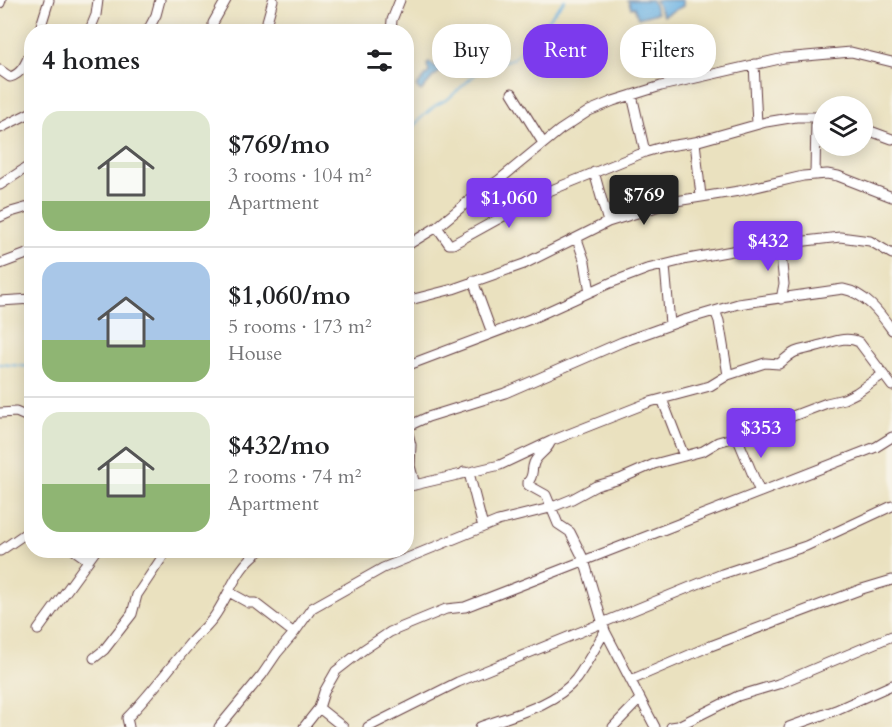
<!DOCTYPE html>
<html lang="en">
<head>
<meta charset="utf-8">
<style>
  :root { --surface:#fff; --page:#f6f6f6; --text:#202124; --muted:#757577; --line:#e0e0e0; --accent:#7c3aed }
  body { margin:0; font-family:Cardo,serif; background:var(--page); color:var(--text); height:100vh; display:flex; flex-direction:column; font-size:22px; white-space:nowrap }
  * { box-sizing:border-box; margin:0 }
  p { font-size:20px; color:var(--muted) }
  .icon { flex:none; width:33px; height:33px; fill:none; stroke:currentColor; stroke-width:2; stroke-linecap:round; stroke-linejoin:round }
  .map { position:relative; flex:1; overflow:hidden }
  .side { position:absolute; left:24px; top:24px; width:390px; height:534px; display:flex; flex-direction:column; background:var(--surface); border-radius:24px; box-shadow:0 3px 15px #0003 }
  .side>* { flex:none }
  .banner { position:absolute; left:432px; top:24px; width:369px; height:54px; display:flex; gap:12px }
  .buttons { position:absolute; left:813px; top:96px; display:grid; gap:12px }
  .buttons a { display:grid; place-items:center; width:60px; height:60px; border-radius:50%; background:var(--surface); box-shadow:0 3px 15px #0003; font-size:30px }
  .price { position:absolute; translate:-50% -51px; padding:0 14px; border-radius:6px; background:var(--accent); color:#fff; font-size:20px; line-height:39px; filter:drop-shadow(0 2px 3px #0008) }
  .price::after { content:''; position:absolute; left:50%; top:36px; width:18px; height:14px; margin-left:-9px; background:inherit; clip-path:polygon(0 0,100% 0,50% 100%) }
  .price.selected { background:#222; color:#fff }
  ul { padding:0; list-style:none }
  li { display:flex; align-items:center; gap:18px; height:150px; padding:0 18px }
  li+li { border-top:2px solid var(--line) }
  li span { display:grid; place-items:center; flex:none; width:168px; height:120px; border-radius:18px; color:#555 }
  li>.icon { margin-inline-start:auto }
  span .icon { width:72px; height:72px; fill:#fffc; stroke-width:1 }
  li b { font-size:26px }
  h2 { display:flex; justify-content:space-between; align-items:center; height:72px; padding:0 18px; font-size:26px }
  .pill { padding:0 21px; border-radius:24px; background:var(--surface); box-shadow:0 3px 15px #0003; font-size:21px; line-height:54px }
  .pill.selected { background:var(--accent); color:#fff }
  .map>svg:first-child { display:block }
  .water { fill:#6eb4e4; stroke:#5c6a88; stroke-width:1.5 }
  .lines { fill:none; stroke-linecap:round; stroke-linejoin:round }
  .stream { stroke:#6eb4e4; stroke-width:2 }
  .minor-casing { stroke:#623c41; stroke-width:11 }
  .minor { stroke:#fff; stroke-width:9 }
</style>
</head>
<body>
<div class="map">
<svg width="892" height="727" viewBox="0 0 892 727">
  <rect width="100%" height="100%" fill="#f7f3e8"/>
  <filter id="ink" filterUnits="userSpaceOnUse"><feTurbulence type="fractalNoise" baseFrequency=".0167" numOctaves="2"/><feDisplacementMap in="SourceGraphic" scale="12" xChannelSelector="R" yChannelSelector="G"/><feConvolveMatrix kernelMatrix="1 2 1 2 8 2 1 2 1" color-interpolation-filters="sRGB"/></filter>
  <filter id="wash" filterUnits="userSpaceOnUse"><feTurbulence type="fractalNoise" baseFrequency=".008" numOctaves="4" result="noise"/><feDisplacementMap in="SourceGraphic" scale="24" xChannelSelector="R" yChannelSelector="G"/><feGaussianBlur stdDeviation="1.35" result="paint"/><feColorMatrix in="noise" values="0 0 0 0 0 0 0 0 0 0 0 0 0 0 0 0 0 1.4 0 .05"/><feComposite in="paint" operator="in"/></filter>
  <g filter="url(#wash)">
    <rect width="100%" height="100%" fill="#eae1bf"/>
    <!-- water -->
    <path class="water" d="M628 0H652L657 13 638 18 634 7 631 8Z
      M655 0H683V6L663 16Z
      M429 62 441 71 433 77 421 91 416 87 429 72 427 65Z"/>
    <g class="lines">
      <!-- stream -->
      <path class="stream" d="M406 134 421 118 436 105 448 99 479 71 514 58 565 0
        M0 364 32 367"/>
    </g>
  </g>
  <g filter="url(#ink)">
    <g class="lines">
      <!-- minor casing -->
      <g class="minor-casing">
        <path id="minor" d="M0 3 1 0
          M39 32 49 0
          M89 32 96 15 98 0
          M147 32 156 15 160 0
          M213 32V23L226 0
          M264 32 273 0
          M391 32 392 20 400 0
          M754 64 757 124
          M0 70 10 77C23 74 27 60 32 48
          M512 93 543 143
          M632 95 645 152
          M0 128 32 112
          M862 128 892 139
          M695 142 701 196
          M594 172 608 222
          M815 175 816 117
          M0 185 32 164
          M0 217 11 212 32 206
          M437 227 449 244H453L549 191 645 152 662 147 695 142 766 122 796 117H824
          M577 239 585 262 590 292
          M780 245 784 284 781 299
          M406 246 437 227 470 200 499 180 560 130 589 111 613 101 661 86 784 58 851 52 892 62
          M0 264 32 252
          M665 266 670 324
          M473 281 492 333
          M0 301 32 299
          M406 301 453 289 524 264 608 222 676 201 739 191 803 176 827 174 838 176 892 197
          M715 311 719 321 728 375
          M406 366 533 318 610 283 647 269 688 259 754 247 840 237 870 241 892 254
          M662 399 684 456
          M0 413 16 412 32 419
          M406 426 411 445 410 466 415 485
          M406 427 428 417 505 393 622 342 684 320 738 304 843 289C865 293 880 313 892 330
          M737 437 760 492
          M550 443C547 451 537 455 534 463 531 471 534 476 528 482V485L546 495 558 524 570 532 584 560 605 631 655 727
          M464 472 469 473 483 527
          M406 487 500 465 551 441 650 402 710 386 728 375 765 363 779 364C784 360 789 355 795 352 803 349 809 349 817 346 831 343 845 335 859 342L892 386
          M74 550 88 560
          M0 551 32 529
          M229 592 249 603H255L294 633
          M38 630 96 550
          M94 658 104 650 132 614 137 595 167 550
          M631 680 708 647 862 589 892 580
          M319 708 343 727
          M129 727 127 718C151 694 170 667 192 641 200 632 210 624 216 614 233 588 235 569 261 550
          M219 727 262 675 277 653 294 633 312 608 383 568 498 521 550 508 572 499 596 486 620 479 654 464 703 451 718 442 743 435 827 403 844 399 856 393 882 375
          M304 727 319 708 324 692 336 671 363 650 390 632 446 609 465 607C602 553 739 500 876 447L892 437
          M368 727 458 682 722 574 806 546 892 506
          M480 727C512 715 554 706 576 679 587 664 596 646 605 631
          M613 727 640 699
          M671 727 678 726 738 696 778 684 892 636
          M789 727 836 710 892 685"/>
      </g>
      <!-- minor -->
      <use href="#minor" class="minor"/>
    </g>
  </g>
</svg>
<div class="buttons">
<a><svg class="icon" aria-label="layers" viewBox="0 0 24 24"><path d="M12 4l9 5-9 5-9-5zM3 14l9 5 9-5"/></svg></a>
</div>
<b class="price selected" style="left:644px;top:226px">$769</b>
<b class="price" style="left:509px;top:229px">$1,060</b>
<b class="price" style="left:768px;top:272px">$432</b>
<b class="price" style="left:761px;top:459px">$353</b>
<div class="banner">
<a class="pill">Buy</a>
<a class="pill selected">Rent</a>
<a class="pill">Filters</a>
</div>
<section class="side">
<h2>4 homes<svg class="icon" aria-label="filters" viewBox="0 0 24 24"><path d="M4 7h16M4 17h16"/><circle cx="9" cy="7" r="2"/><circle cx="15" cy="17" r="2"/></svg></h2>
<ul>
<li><span style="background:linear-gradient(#dfe7d0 75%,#8fb573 0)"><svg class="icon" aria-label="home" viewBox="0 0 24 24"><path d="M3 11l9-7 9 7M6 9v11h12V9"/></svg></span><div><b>$769/mo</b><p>3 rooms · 104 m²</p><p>Apartment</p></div></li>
<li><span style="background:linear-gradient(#a9c7e8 65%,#8fb573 0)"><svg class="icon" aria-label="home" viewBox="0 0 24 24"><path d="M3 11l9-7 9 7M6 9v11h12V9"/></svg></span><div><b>$1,060/mo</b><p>5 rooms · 173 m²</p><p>House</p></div></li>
<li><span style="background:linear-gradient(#dfe7d0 60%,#8fb573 0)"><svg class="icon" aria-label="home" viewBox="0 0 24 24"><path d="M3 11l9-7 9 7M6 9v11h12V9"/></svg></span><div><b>$432/mo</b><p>2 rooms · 74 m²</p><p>Apartment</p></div></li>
</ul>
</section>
</div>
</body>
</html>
